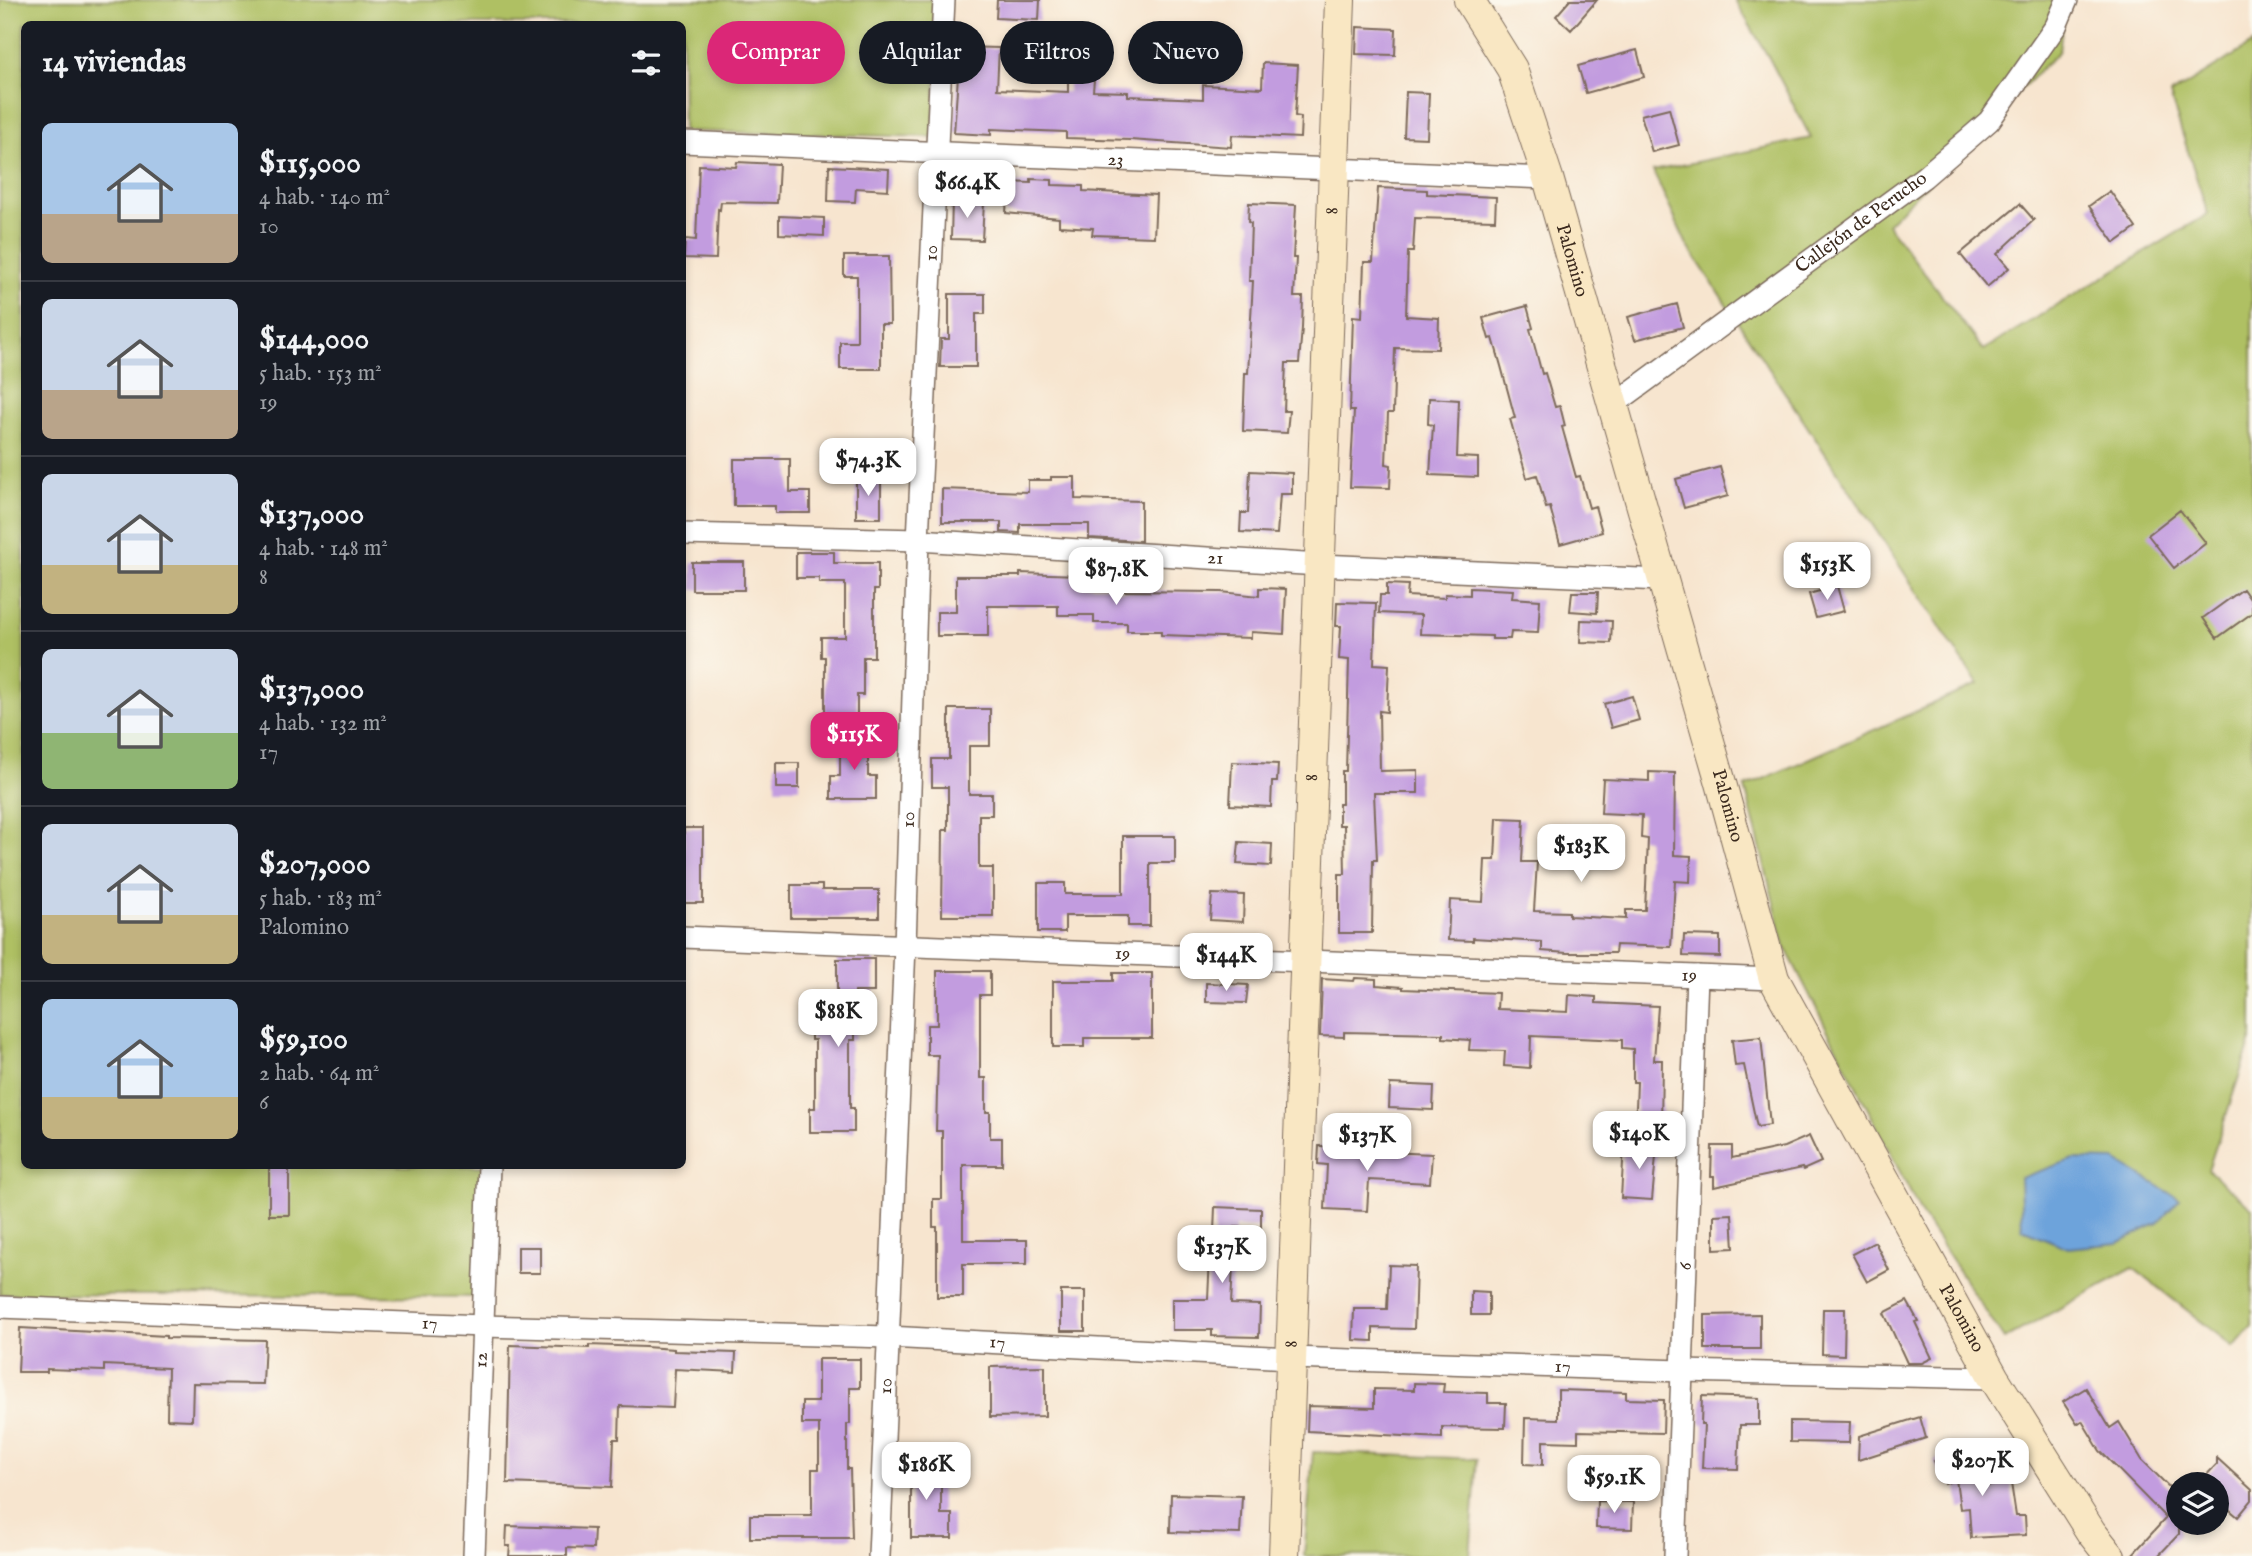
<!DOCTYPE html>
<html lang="es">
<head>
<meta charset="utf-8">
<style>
  :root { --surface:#171b24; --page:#242831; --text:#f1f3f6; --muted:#9ea1a6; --line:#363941; --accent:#db2777 }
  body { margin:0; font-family:"IM FELL English",serif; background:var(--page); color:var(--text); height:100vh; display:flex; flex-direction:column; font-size:26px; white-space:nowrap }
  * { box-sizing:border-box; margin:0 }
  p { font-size:23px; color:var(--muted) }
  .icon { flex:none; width:38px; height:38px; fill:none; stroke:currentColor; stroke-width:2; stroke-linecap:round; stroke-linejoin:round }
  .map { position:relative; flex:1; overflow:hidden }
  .panel { position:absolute; left:21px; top:21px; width:665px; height:1148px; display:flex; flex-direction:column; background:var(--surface); border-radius:10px; box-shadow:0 4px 10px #0003 }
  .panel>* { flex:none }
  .hud { position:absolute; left:707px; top:21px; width:665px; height:63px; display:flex; gap:14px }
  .fabs { position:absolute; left:2166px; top:1472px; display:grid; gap:14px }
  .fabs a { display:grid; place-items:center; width:63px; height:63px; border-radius:50%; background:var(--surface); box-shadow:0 4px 10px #0003; font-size:35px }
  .price { position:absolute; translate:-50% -60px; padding:0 16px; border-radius:14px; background:#fff; color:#222; font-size:23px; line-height:46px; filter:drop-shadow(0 2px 4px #0008) }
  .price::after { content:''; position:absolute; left:50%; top:42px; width:21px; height:16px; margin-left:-10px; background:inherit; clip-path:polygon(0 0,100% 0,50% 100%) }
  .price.on { background:var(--accent); color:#fff }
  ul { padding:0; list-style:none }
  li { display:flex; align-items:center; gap:21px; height:175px; padding:0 21px }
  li+li { border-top:2px solid var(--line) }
  li span { display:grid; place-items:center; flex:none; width:196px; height:140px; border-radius:10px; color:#555 }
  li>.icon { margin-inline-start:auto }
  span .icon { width:84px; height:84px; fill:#fffc; stroke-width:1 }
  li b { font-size:30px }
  h2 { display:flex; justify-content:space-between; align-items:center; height:84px; padding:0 21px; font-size:30px }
  .pill { padding:0 24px; border-radius:32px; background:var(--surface); box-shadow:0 4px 10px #0003; font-size:24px; line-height:63px }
  .pill.on { background:var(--accent); color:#fff }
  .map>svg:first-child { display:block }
  .green { fill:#afc063; stroke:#757540; stroke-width:2 }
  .water { fill:#6da3db; stroke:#54667c; stroke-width:2 }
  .building { fill:#c29cdf }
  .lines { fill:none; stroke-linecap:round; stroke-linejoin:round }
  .street-casing { stroke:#7d6b5c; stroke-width:24 }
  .secondary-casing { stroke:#7d6b5c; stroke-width:32 }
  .street { stroke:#fff; stroke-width:21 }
  .secondary { stroke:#f9e7c3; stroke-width:30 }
  .labels { text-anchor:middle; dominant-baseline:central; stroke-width:5; stroke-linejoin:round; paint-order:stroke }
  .street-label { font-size:19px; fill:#3b2a1e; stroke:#fbf7ec }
</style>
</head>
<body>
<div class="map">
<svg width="2252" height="1556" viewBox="0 0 2252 1556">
  <rect width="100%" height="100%" fill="#fbf7ec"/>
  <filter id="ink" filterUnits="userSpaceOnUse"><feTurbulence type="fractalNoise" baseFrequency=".0143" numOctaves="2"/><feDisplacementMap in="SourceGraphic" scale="14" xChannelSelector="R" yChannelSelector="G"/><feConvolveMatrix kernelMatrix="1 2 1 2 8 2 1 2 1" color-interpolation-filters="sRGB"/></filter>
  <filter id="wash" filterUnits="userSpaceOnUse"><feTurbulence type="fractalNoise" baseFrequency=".00686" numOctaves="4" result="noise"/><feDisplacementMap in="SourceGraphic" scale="28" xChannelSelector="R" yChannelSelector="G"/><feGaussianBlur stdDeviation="1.57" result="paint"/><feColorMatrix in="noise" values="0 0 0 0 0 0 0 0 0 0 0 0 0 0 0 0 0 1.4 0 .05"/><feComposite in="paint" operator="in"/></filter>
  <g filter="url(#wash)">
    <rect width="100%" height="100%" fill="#f7e5cf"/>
    <!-- green -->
    <path class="green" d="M0 0H940L933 137 683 131 682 24H24V1166H492L487 1297 0 1294Z
      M1735 0H2066L2059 51 1887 224 1983 350 2208 214 2170 95 2252 44V1037L2208 1170 2252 1208V1326L2234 1347 2133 1268 2004 1339 1923 1217 1785 947 1745 787 1978 684 1687 245 1653 171 1811 138 1769 58Z
      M1313 1452 1477 1459 1470 1556H1304Z"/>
    <!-- water -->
    <path class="water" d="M2074 1159 2115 1160 2180 1199 2158 1223 2118 1243 2068 1248 2022 1229 2020 1178Z"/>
    <g id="blocks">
      <!-- building -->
      <path class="building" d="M997 0H1040L1039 20 996 18Z
        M1570 0H1597L1571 30 1556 16Z
        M1357 27 1396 29 1395 55 1356 54Z
        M960 47 999 48 997 89 1068 92V79L1094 80 1093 91 1128 92V96L1203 99V85L1262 88 1263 63 1298 65 1295 116 1301 117 1300 138 1232 135 1231 147 1130 140 1066 138V132L991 129V135L954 133Z
        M1637 50 1644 77 1586 93 1578 66Z
        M1406 92 1429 93 1427 138 1404 137Z
        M1669 108 1679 145 1652 152 1641 115Z
        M737 162 779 164 777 203 721 202 720 210 718 209 716 259 684 258 685 239 696 240 699 165 736 167Z
        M829 166 889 169 888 190 856 188 855 202 828 201Z
        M1031 179 1052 180V185L1083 186V191L1156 195 1154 237 1092 235 1093 228 1059 226V218L1006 213 1008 182 1031 183Z
        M1378 188 1427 190V194L1496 197 1495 220 1415 218 1413 252H1408L1406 316 1439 318 1438 349 1395 348 1393 413H1388L1386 464 1391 465 1390 488 1350 487 1354 411H1350L1353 316 1362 317 1364 262H1373Z
        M2110 191 2136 228 2115 243 2089 206Z
        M952 200 984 202 982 240 951 239Z
        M1249 203 1296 205 1293 258H1296L1294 297H1303L1302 328 1299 363H1286L1284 411H1289L1287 433 1243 431 1245 373H1248L1253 281H1249L1251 223 1248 222Z
        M2020 204 2034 220 1997 254 2009 268 1987 287 1960 254Z
        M779 216 824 218V236L779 234Z
        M844 256H889L890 324H881V369H840V342H857V276H844Z
        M949 294H985V314H976V367H940L941 339H949Z
        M1677 304 1683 327 1635 340 1628 317Z
        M1527 306 1533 328 1530 329 1542 374 1545 373 1555 407 1560 406 1565 426 1562 427 1576 477 1580 476 1589 508 1595 506 1602 532 1560 544 1550 507 1546 508 1537 475 1527 478 1510 419 1515 418 1501 366 1493 338 1489 339 1483 318Z
        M1429 398 1459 400 1457 457 1478 458V477L1430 475 1433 425 1428 424Z
        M734 459H790V492H810V513H775V506H734Z
        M1720 467 1728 496 1684 508 1676 479Z
        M1250 471 1292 473V494H1280L1277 534 1240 532 1241 513H1248Z
        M1051 477H1075V499L1141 501V541L1089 538V524H1020V533L1001 532V522H942V489L1028 492V480H1051Z
        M856 479H881V518H856Z
        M2180 510 2206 543 2174 568 2148 535Z
        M796 552H834V563H878V590H874V657H863V695H857V724H825V657H821V637H845V583H819V578H796Z
        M692 562H744V590H692Z
        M1020 573 1079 575V586H1115V591L1221 592 1259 596V588L1286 589 1284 634 1251 632V638L1161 635V631H1127V623H1094V615H1058V606H988V636H937V612H956V576H1020Z
        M1387 584 1408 585 1407 596 1445 598V594L1470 595V588L1513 590 1512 598 1540 600 1538 633 1511 632 1510 639H1492V636L1420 634 1421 615 1379 613 1380 595H1387Z
        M1837 586 1844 611 1816 618 1809 594Z
        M2243 589 2252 602V613L2217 638 2203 618Z
        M1572 592H1598L1597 613 1570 611Z
        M1337 602 1376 603 1374 664 1389 665 1387 712 1379 711 1380 771 1418 770V793H1374L1377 860H1373L1372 933H1339V874H1345L1344 825H1339V804H1342V771H1346L1349 660 1339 659 1341 626H1336Z
        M1581 620 1612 621 1611 643 1580 642Z
        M1632 696 1639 720 1611 728 1604 704Z
        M949 709H990V746H969V794H992V815H979V868H993V916H942L943 830H948V787H932V759H949Z
        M840 738H868V776H876V799H831V776H840Z
        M1232 762 1278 764 1277 782H1272L1271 807 1230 805Z
        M776 763H799V788H776Z
        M1649 772 1675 773 1674 855 1691 856 1690 882 1675 881 1671 947 1616 945 1615 953H1567L1542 951V942L1473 938V941L1448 940 1450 900 1483 902 1485 860H1495L1497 818 1524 819 1522 862H1537L1534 911 1569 912V916L1626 919V910H1645L1648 839 1641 838 1642 815 1601 813 1603 779 1649 781Z
        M684 828H703V903H684Z
        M1123 836H1175V863H1150V926H1128V916H1065V932H1038V883H1065V894H1123Z
        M1239 842 1272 844 1271 866 1237 864Z
        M791 885H822V890H879V918H791Z
        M1212 894 1244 895 1243 922 1210 920Z
        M1684 935 1720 936V957L1683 956Z
        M837 959H874V992H855V1040H850V1108H854V1132H810V1108H815V1040H811V1010H837Z
        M937 971H990V995H980V1078H986V1112H990V1138H1002V1165H963V1240H1027V1264H963V1297H937V1227H933V1199H942V1131H936L938 1055H927V1025H937Z
        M1113 973H1152V1038H1084V1047H1053V981H1113Z
        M1355 978 1376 979V985L1403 987V989L1498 993 1497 1009 1568 1012 1569 995 1596 997V1003L1658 1006 1654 1060H1662L1661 1129 1635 1134 1637 1082H1633V1049L1622 1048V1040L1531 1036 1530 1068 1504 1066 1505 1051 1469 1050 1470 1040 1443 1038V1034L1344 1032V1037L1320 1036 1322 979 1354 981Z
        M1206 983 1248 985 1246 1003 1206 1002Z
        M1761 1037 1770 1125 1757 1127 1744 1065 1735 1066 1732 1040Z
        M1390 1084 1434 1086 1433 1110 1389 1108Z
        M1809 1136 1821 1162 1803 1170 1802 1168 1714 1187V1177H1711L1712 1146H1732V1158L1784 1147Z
        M1624 1144 1657 1145 1652 1200 1621 1198Z
        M1319 1146 1363 1148V1151L1432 1154 1430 1183 1369 1180 1367 1211 1325 1209 1327 1165 1318 1164Z
        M269 1166H289V1215H269Z
        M1215 1207 1261 1209V1228L1235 1227 1231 1304 1260 1305 1259 1337 1212 1336V1330H1172V1299H1208L1210 1256 1213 1257Z
        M1732 1214 1734 1248 1714 1249V1215Z
        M1875 1242 1889 1270 1867 1282 1852 1254Z
        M518 1247H540V1273H518Z
        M1389 1265 1416 1266 1414 1329 1373 1328V1341L1353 1340 1354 1309H1387Z
        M1061 1291H1085V1331H1061Z
        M1471 1291 1489 1292V1315H1471Z
        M1907 1301 1918 1321 1915 1322 1932 1358 1922 1363H1907L1884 1313Z
        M1823 1309H1845L1844 1355 1822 1354Z
        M1760 1314V1349H1705V1315Z
        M20 1328 166 1336V1338L265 1340 263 1384 193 1383 192 1420 167 1419 168 1368 104 1365V1371L47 1369V1372H18Z
        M510 1345 589 1348V1345L645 1347 674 1349V1351L736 1353 735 1372 675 1369 673 1408 620 1406 619 1439H614L612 1487 507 1483Z
        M818 1359H860V1388H850V1424H847V1469H850L852 1538H750V1515H812V1469H819V1424H802V1402H818Z
        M1045 1366V1416L990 1417V1367Z
        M1414 1383 1444 1384 1443 1392 1488 1393V1403H1506L1505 1428 1442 1427V1438L1307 1431 1308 1406 1374 1408V1389L1414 1390Z
        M2086 1388 2110 1428 2119 1422 2142 1460 2179 1497V1534L2158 1556H2131L2166 1518 2100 1451 2082 1421 2077 1424 2063 1402Z
        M1558 1390 1626 1392V1399L1664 1400 1663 1433 1578 1431V1442L1543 1441V1465L1524 1464 1525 1418 1558 1419Z
        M1702 1396 1759 1398V1425H1740L1738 1469 1702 1468 1704 1424H1701Z
        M1920 1417 1926 1438 1858 1460 1859 1436Z
        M1790 1421 1850 1422 1849 1443 1790 1442Z
        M1968 1446 1986 1486 2011 1483 2016 1516H2025L2026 1535 1971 1538 1969 1508 1960 1509 1956 1479 1945 1484 1934 1461Z
        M2217 1458 2252 1490V1500L2238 1517 2217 1499V1484H2198L2217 1464Z
        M898 1466H941V1514H952V1538H911V1487H898Z
        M1171 1494 1242 1496 1240 1534 1170 1532Z
        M1597 1501 1633 1502 1632 1529 1596 1528Z
        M507 1526 594 1529 593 1549 567 1548V1556H509L510 1546H506Z"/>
    </g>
  </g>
  <g filter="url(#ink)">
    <use href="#blocks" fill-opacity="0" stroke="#7d6b5c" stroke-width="2"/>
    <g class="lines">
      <!-- street casing -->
      <g class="street-casing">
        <g id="street">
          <path id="s1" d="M682 142 1548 178"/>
          <path id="s2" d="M1613 405 1924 177 1989 121 2056 26 2067 0"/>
          <path id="s3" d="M682 534 918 540 1320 565 1662 580"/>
          <path id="s4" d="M682 937 1774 979"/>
          <path id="s5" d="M0 1307 483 1326 888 1337 1291 1358 1682 1371 1994 1378"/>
          <path id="s6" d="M474 1556 489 1166"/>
          <path id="s7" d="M879 1556 905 946 918 540 944 0"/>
          <path id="s8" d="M1675 1556 1697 976"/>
        </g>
      </g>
      <!-- secondary casing -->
      <g class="secondary-casing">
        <g id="secondary">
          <path id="s9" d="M1469 0 1512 69 1548 178 1721 783 1774 979 1994 1378 2091 1532 2110 1556"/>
          <path id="s10" d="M1284 1556 1340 0"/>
        </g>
      </g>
      <!-- street -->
      <use href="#street" class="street"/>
      <!-- secondary -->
      <use href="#secondary" class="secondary"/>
    </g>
  </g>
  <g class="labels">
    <!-- street labels -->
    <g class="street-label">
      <text stroke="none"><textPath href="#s1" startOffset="434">23</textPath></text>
      <text stroke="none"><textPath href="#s10" startOffset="1346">8</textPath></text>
      <text stroke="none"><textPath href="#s2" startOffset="308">Callejón de Perucho</textPath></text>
      <text stroke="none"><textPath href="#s7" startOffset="1304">10</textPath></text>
      <text stroke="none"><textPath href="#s9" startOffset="282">Palomino</textPath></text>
      <text stroke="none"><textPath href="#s3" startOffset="534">21</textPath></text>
      <text stroke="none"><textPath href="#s10" startOffset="779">8</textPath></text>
      <text stroke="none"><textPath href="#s9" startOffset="849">Palomino</textPath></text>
      <text stroke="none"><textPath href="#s7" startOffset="737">10</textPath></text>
      <text stroke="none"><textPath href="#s4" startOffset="441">19</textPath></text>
      <text stroke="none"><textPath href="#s4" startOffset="1008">19</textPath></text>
      <text stroke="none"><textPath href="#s8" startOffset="290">6</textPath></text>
      <text stroke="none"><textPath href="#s9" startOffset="1416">Palomino</textPath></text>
      <text stroke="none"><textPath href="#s5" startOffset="430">17</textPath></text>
      <text stroke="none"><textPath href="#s5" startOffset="998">17</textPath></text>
      <text stroke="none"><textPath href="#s10" startOffset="212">8</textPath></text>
      <text stroke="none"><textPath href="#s6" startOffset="196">12</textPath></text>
      <text stroke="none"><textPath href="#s5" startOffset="1564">17</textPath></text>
      <text stroke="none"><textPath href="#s7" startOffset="170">10</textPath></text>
    </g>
  </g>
</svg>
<div class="fabs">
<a><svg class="icon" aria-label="layers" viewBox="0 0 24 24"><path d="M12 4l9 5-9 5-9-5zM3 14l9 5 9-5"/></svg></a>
</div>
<b class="price" style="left:967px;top:220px">$66.4K</b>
<b class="price" style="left:868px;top:498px">$74.3K</b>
<b class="price" style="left:1827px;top:602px">$153K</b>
<b class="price" style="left:1116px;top:607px">$87.8K</b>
<b class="price on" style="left:854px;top:772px">$115K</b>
<b class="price" style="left:1581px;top:884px">$183K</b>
<b class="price" style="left:1226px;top:993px">$144K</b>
<b class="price" style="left:838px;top:1049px">$88K</b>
<b class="price" style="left:1639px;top:1171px">$140K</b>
<b class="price" style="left:1367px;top:1173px">$137K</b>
<b class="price" style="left:1222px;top:1285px">$137K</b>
<b class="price" style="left:1982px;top:1498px">$207K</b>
<b class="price" style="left:926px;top:1502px">$186K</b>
<b class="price" style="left:1614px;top:1515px">$59.1K</b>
<div class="hud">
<a class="pill on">Comprar</a>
<a class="pill">Alquilar</a>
<a class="pill">Filtros</a>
<a class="pill">Nuevo</a>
</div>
<section class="panel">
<h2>14 viviendas<svg class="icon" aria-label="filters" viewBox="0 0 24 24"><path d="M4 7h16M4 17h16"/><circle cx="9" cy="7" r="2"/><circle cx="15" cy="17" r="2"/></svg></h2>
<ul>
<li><span style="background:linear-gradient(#a9c7e8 65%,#b9a48a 0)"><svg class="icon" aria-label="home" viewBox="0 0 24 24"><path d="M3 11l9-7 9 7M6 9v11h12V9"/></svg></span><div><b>$115,000</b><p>4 hab. · 140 m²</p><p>10</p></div></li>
<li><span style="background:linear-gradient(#c9d6e8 65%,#b9a48a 0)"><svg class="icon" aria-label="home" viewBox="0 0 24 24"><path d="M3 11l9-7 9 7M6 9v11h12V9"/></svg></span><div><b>$144,000</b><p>5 hab. · 153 m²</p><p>19</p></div></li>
<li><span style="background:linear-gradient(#c9d6e8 65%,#c2b280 0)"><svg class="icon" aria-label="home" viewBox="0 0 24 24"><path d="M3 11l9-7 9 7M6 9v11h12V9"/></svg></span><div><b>$137,000</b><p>4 hab. · 148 m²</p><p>8</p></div></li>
<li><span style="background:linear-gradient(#c9d6e8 60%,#8fb573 0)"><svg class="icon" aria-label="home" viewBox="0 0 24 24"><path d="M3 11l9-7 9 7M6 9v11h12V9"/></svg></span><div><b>$137,000</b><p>4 hab. · 132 m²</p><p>17</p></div></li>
<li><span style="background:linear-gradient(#c9d6e8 65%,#c2b280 0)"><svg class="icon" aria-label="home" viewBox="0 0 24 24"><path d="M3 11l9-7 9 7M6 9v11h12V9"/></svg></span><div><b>$207,000</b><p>5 hab. · 183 m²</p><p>Palomino</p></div></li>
<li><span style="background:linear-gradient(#a9c7e8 70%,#c2b280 0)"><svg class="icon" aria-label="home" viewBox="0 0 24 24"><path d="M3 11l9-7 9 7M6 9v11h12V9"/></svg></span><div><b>$59,100</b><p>2 hab. · 64 m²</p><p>6</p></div></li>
</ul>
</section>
</div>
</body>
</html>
